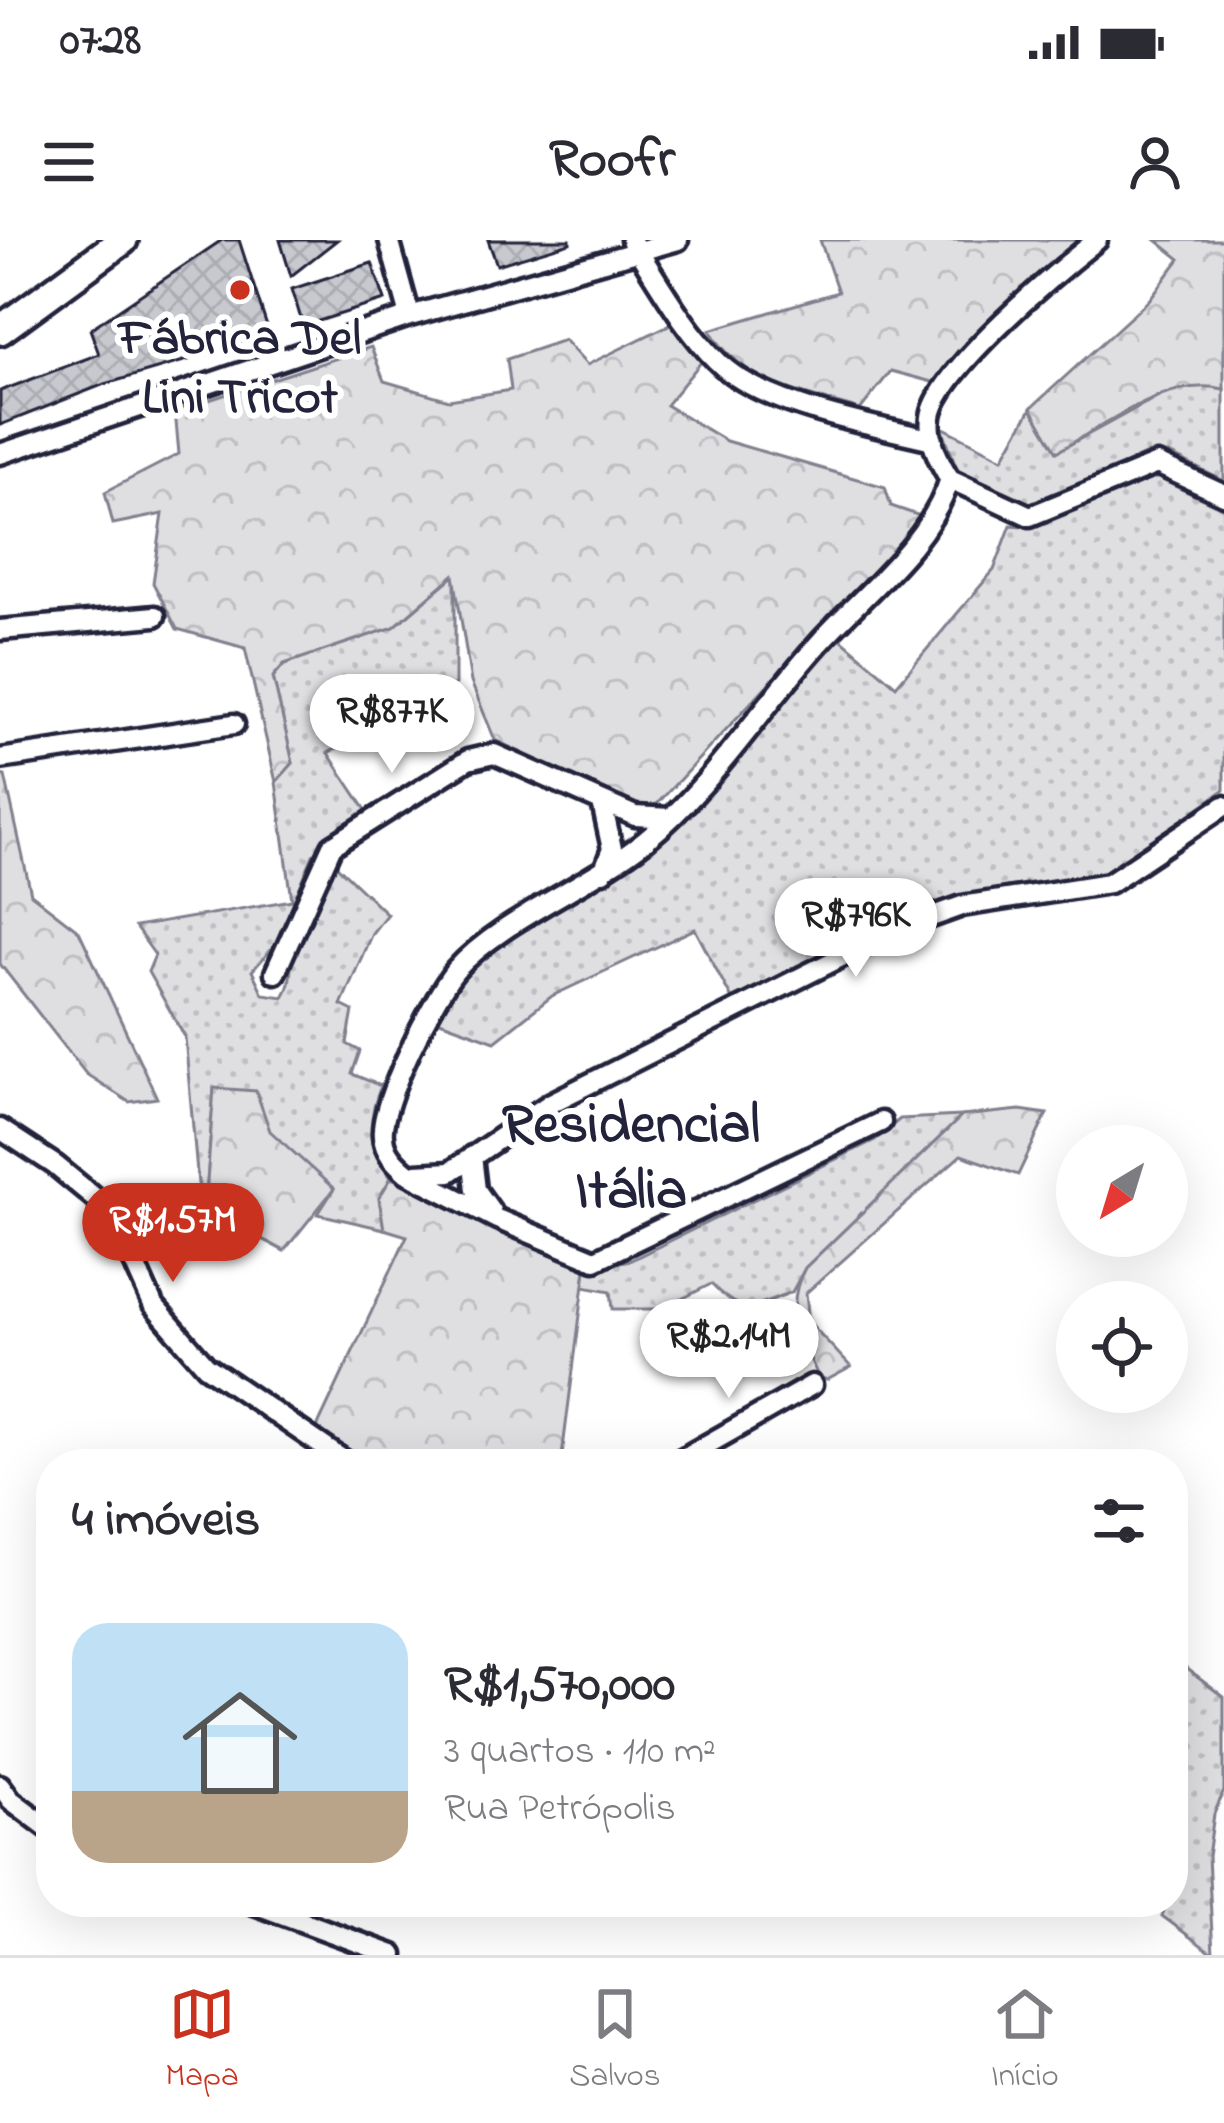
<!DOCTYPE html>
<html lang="pt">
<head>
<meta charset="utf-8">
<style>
  :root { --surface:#fff; --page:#f7f7f7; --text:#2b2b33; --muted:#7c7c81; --line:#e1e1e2; --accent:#c8321e }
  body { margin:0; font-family:"Indie Flower",sans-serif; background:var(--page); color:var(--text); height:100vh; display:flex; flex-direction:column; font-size:45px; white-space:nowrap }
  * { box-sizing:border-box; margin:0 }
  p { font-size:39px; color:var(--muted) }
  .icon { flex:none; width:66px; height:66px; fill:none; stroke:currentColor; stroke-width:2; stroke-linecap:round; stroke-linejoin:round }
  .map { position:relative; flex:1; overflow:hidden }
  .sheet { position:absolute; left:36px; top:1209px; width:1152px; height:468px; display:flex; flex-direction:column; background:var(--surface); border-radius:48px; box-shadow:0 12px 48px #0002 }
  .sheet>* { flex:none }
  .needle { width:78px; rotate:218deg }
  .tools { position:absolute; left:1056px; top:885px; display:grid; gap:24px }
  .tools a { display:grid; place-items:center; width:132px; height:132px; border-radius:50%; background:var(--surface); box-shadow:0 12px 48px #0002; font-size:60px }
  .price { position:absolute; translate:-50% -102px; padding:0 27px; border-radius:42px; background:#fff; color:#222; font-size:39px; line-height:78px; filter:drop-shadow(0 3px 6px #0008) }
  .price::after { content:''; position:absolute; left:50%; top:72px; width:36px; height:27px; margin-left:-18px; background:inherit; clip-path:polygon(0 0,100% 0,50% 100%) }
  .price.selected { background:var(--accent); color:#fff }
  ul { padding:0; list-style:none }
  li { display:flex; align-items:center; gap:36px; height:300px; padding:0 36px }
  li+li { border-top:3px solid var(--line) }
  li span { display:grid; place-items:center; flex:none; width:336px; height:240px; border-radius:36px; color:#555 }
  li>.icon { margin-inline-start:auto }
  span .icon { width:144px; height:144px; fill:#fffc; stroke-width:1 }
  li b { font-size:51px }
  h2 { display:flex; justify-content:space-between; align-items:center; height:144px; padding:0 36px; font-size:51px }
  .status { display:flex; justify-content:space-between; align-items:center; height:84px; padding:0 60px; background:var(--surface); direction:ltr }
  .status svg { height:33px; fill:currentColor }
  header { display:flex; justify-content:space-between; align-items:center; height:156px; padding:0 36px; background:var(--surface); font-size:54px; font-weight:800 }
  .tab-bar { display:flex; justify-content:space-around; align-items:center; height:168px; border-top:3px solid var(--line); background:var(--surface); font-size:33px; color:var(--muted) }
  .tab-bar a { display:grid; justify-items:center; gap:6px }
  .tab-bar .selected { color:var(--accent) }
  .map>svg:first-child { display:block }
  .grass { fill:url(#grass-dots); stroke:#80808e; stroke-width:3 }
  .forest { fill:url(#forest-crowns); stroke:#80808e; stroke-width:3 }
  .building { fill:url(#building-cross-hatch); stroke:#22223b; stroke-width:3 }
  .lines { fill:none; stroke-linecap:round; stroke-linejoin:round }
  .street-casing { stroke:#22223b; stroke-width:27 }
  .primary-casing { stroke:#22223b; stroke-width:36 }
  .street { stroke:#fff; stroke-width:18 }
  .primary { stroke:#fff; stroke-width:27 }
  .poi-dot { fill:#c8321e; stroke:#fff; stroke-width:4.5 }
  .labels { text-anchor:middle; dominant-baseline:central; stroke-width:12; stroke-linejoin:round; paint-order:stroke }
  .poi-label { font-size:51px; font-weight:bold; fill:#22223b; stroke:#fff }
  .quarter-label { font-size:57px; font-weight:bold; fill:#22223b; stroke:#fff }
</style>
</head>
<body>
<div class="status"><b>07:28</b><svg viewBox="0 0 49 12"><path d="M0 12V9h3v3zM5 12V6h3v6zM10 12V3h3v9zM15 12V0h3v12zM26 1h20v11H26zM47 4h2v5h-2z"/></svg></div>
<header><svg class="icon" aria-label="menu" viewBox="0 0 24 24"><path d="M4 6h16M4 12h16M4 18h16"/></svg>Roofr<svg class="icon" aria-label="person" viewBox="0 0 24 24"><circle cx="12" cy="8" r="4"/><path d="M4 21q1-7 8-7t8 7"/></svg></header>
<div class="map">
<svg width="1224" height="1715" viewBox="0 0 1224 1715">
  <defs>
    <pattern id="grass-dots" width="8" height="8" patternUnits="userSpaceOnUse" patternTransform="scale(3)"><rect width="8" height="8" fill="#dfdfe2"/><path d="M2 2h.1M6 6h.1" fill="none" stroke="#bfbfc3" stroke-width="1.8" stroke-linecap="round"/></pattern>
    <pattern id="forest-crowns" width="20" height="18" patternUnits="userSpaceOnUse" patternTransform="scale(3)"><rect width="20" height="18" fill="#dfdfe2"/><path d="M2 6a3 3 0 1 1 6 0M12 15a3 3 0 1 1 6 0" fill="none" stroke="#bfbfc3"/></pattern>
    <pattern id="building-cross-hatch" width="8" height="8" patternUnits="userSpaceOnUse" patternTransform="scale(3)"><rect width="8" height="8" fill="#c8c8cf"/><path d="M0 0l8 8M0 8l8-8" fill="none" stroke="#acacb3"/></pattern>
  </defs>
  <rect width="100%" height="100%" fill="#fff"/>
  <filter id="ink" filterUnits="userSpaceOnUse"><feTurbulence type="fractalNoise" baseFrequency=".00833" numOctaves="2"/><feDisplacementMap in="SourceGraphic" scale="24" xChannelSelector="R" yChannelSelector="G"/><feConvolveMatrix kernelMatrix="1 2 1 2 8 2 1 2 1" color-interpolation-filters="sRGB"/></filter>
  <g filter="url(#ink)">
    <!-- grass -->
    <path class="grass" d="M1200 143 1224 149V241L1169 214 1149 213 1035 266 1025 265 957 229 942 187 1003 218 1031 169 1058 211 1166 152Z
      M1153 236 1224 269V550L1107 633 1079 643 956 657 732 759 695 689 552 756 495 801 437 780C468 698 600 655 666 597L840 398 896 446 994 330 1011 285 1033 287Z
      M455 335V444L328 513 368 573 313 615 277 703 252 731 263 754 283 757C293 742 289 727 294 711 302 682 315 646 336 625L387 674 372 693 341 765 353 771 347 804 360 811 352 834 381 846C366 882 368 907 391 938L379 958 384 989 318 974 334 949 214 848 206 956 198 944 185 797 148 732 155 715 135 687 292 660 276 542 293 523 273 437 284 424 394 387Z
      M962 876 805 1028 792 1052C751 1067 744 1078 711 1044L662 1069H613L611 1051 584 1046 586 1028 631 1020 875 900 900 879Z
      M1173 1419 1224 1457V1551L1214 1574 1208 1616 1213 1714 1162 1676 1165 1668 1158 1662H1173Z"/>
    <!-- forest -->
    <path class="forest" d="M820 0H1084L977 92 936 143 891 131 860 170C802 152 743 145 710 90L838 52Z
      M1156 0H1224V149C1165 136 1107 184 1057 212L1031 168 1149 60 1180 19Z
      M673 83 702 121 666 165 726 201 885 247 891 266 923 277 657 564 637 567 495 500 471 442 454 335 394 387 284 424 273 437 293 523 276 542 245 408 177 389 153 343 163 274 113 284 105 252 179 214 175 171 371 107 384 141 449 160 511 150 507 119 564 100 587 125Z
      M0 535 5 536 31 654 79 691 157 858 129 862 86 834 0 724Z
      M214 848 256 851 270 891 334 949 284 1011 213 973 206 956Z
      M1020 870 1047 874 1018 935 961 915 806 1053 809 1082 851 1127 827 1140 818 1136C800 1097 783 1068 805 1028L962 876Z
      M391 938 586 1028 561 1224H367L315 1192 407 996 384 989 379 958Z"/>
    <!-- building -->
    <path class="building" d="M222 0H239L270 96 102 145 0 185V151L99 114 90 89Z
      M280 0H337L291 36Z
      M488 0H570V3L497 25Z
      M372 23 385 60 303 86 292 49Z"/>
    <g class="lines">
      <!-- street casing -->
      <g class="street-casing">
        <path id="street" d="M389 0 410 76
          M631 0C657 39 683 88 717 121 761 166 871 185 933 200
          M0 214 410 76 678 0
          M950 239C939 222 928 199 931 177 937 131 1059 30 1097 0
          M950 239 1030 276 1157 224 1224 255
          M0 390 155 376
          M0 519 234 484
          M602 563 612 609 603 632
          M275 733 332 606 468 520 494 514 635 576 670 578
          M881 882 595 1020 497 979 407 933C395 923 384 912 383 896 379 865 435 754 456 730 499 681 590 645 645 601 712 547 762 466 820 402 865 352 929 305 950 239
          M0 889 55 925 111 971 153 1065 206 1126 349 1224
          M472 916 476 950 491 971
          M416 934 450 932 551 863 895 690 962 666 1109 643 1224 566
          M673 1224 812 1145
          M0 1545 11 1560 51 1590
          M249 1662 393 1715"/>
      </g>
      <!-- primary casing -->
      <g class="primary-casing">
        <path id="primary" d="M0 90 123 0"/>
      </g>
      <!-- street -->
      <use href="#street" class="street"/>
      <!-- primary -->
      <use href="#primary" class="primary"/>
    </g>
  </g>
  <!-- markers -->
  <circle class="poi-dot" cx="240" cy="50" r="12"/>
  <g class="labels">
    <!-- poi labels -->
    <g class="poi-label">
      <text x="240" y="100">Fábrica Del<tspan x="240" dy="59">Lini Tricot</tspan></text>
    </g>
    <!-- quarter labels -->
    <g class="quarter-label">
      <text x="631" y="887">Residencial<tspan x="631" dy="66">Itália</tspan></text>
    </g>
  </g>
</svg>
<div class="tools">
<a><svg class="needle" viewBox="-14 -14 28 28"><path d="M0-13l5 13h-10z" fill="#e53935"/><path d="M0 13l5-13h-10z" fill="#7c7c81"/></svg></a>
<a><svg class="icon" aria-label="locate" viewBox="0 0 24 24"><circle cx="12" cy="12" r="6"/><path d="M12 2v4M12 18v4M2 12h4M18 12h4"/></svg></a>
</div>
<b class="price" style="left:392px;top:536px">R$877K</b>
<b class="price" style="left:856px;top:740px">R$796K</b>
<b class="price selected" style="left:173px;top:1045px">R$1.57M</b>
<b class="price" style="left:729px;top:1161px">R$2.14M</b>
<section class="sheet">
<h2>4 imóveis<svg class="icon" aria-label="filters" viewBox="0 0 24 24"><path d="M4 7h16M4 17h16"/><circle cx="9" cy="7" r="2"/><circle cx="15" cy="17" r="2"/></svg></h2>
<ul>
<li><span style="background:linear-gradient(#bfe0f5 70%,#b9a48a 0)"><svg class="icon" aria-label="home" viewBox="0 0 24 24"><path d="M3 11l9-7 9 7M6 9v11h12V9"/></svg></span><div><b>R$1,570,000</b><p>3 quartos · 110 m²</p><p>Rua Petrópolis</p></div></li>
</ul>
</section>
</div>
<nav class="tab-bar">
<a class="selected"><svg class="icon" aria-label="map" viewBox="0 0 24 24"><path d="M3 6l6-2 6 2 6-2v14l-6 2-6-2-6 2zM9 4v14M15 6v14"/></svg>Mapa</a>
<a><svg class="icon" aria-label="saved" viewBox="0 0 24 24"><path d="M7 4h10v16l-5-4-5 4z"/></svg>Salvos</a>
<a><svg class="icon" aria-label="home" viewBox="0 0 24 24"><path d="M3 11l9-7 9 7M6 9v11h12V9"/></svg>Início</a>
</nav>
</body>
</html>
